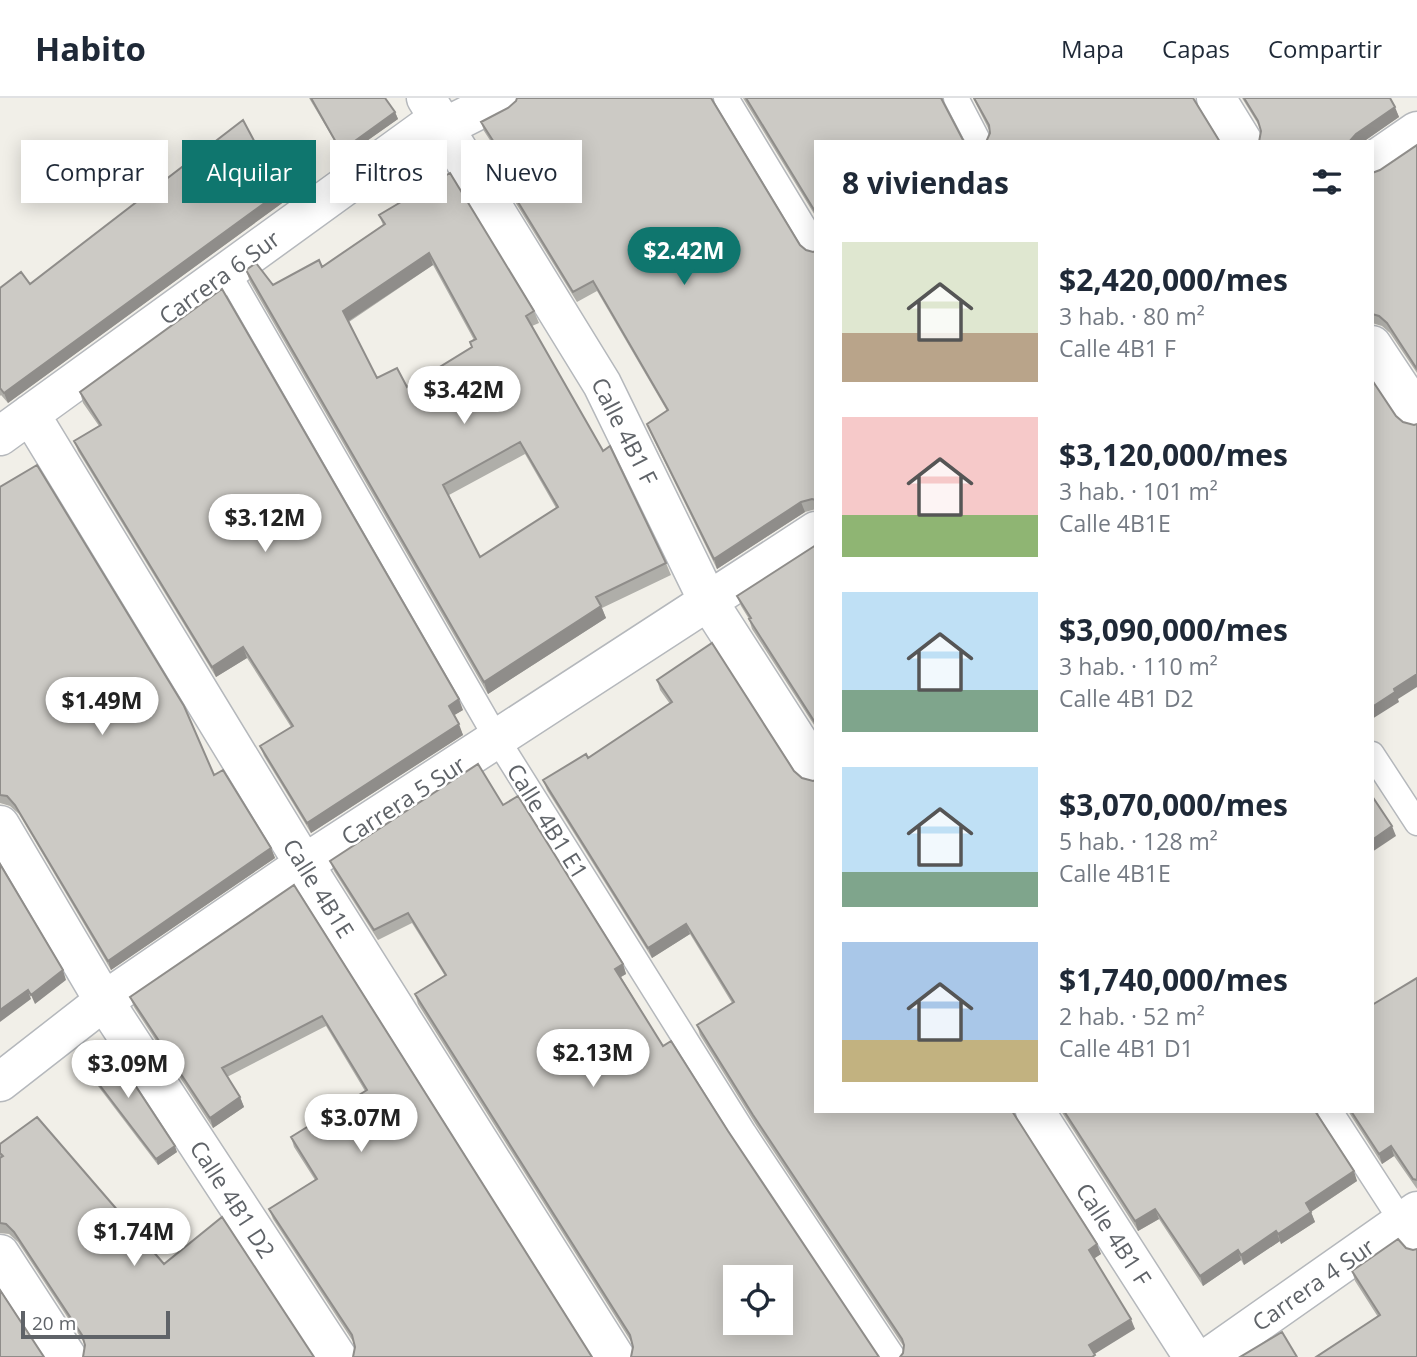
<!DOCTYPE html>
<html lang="es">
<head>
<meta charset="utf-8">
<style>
  :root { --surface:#fff; --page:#f6f6f7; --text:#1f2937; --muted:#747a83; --line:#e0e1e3; --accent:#0f766e }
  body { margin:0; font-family:"Open Sans",sans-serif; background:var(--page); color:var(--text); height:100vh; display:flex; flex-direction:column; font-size:26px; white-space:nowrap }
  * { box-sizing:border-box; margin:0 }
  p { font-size:23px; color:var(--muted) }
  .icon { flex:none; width:38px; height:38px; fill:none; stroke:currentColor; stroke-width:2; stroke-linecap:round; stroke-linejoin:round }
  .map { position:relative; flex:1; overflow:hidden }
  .side { position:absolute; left:814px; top:42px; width:560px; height:973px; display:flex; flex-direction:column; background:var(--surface); border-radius:0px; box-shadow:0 4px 18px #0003 }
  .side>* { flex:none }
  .hud { position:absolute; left:21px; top:42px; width:665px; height:63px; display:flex; gap:14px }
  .fabs { position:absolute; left:723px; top:1167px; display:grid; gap:14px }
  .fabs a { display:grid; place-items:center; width:70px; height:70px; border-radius:0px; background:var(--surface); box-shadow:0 4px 18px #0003; font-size:35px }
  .scale { position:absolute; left:21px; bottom:18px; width:149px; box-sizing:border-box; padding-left:7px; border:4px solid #5f6368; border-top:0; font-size:19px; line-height:24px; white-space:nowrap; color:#5f6368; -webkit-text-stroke:5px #fff; paint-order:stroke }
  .price { position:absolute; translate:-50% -60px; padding:0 16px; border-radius:24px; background:#fff; color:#222; font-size:23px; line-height:46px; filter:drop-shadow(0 2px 4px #0008) }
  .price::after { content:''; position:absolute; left:50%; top:42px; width:21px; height:16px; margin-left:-10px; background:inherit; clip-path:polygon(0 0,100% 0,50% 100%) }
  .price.on { background:var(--accent); color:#fff }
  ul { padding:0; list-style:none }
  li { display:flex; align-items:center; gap:21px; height:175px; padding:0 28px }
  li span { display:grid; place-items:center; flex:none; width:196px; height:140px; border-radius:0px; color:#555 }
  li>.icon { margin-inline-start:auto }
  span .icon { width:84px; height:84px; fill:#fffc; stroke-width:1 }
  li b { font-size:30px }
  h2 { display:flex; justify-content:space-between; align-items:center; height:84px; padding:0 28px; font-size:30px }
  .pill { padding:0 24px; border-radius:0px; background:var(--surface); box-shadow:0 4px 18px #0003; font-size:24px; line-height:63px }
  .pill.on { background:var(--accent); color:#fff }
  header { display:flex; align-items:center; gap:42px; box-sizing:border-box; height:98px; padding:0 35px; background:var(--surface); border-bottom:2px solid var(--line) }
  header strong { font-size:33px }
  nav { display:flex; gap:38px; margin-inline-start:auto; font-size:24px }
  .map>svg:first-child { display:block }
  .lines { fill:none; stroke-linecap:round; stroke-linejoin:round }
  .service-casing { stroke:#b5b8bc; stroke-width:27 }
  .minor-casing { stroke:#b5b8bc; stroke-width:41 }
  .service { stroke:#fff; stroke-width:24 }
  .minor { stroke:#fff; stroke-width:38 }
  .wall { fill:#afaea9; fill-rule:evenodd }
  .shaded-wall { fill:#8f8d8a }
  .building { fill:#cccac5; stroke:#8f8d8a; stroke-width:2; fill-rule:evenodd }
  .labels { text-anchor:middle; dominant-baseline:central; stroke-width:5; stroke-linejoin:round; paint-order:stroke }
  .street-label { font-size:23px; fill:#5f6368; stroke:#fff }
</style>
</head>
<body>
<header>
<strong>Habito</strong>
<nav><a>Mapa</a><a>Capas</a><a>Compartir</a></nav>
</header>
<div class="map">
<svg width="1417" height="1259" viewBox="0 0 1417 1259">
  <rect width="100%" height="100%" fill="#f1efe8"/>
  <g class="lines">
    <!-- service casing -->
    <g class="service-casing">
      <path id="service" d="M726 0 816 149
        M956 0 979 44
        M227 173 497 641 744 1035 893 1259
        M1372 656 1417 725
        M1330 1013 1417 1147"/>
    </g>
    <!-- minor casing -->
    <g class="minor-casing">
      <path id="minor" d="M426 0 602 286 708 503 816 671
        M1216 0 1243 44
        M445 29 502 0
        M1372 64 1417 33
        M1372 247 1417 315
        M30 316 304 766 615 1259
        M0 338 439 20
        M0 727 104 903 337 1259
        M0 984 104 903 304 766 816 433
        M1035 1013 1193 1259
        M0 1156 67 1259
        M1209 1259 1417 1113"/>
    </g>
    <!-- service -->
    <use href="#service" class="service"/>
    <!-- minor -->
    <use href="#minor" class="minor"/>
  </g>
  <!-- wall -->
  <path class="wall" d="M309 0H385L395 14 398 21 344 59Z
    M743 0H943V3L816 44V119Z
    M973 0H1194L988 43 990 35 989 32Z
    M1242 0H1390L1399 19 1363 44H1259L1261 31Z
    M516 3 800 147 806 152 813 154 816 153V411L805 414 717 471 651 336 647 326 667 313 597 193 577 204 491 65 488 55 495 50 484 33 481 24 508 10Z
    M1417 47V275L1390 235 1382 228 1372 225V75L1380 72Z
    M281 93 285 103 8 305 1 297 0 298V190L30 186Z
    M379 117 534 213 539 225 532 228 666 465 671 477 602 510 606 520 488 596 250 184 246 172 273 187 322 169 383 127ZM433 167 474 242 470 244 472 250 407 289 377 280 349 224ZM525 356 556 410 480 459 449 397Z
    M80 294 463 612 454 617 463 637 311 735 264 658 260 648 291 629 247 560 216 579 78 353 74 343 99 328 83 305Z
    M0 389 214 677 271 750 275 760 111 872 19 716 10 708 0 705Z
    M816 447V630L752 531 749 521 741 508 737 498Z
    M657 582 1014 1013V1016L1101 1156 1094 1160 1135 1231 903 1255 904 1249 756 1027 700 937 697 927 732 905 690 836 652 860 547 692 543 682 588 660 670 606 660 592Z
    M503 707 623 866 626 876 621 879 663 948 728 1033 877 1257 633 1249 632 1245 418 906 415 896 445 878 412 825 378 842 334 773 330 763Z
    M294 787 592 1259 355 1249 354 1245 273 1121 269 1111 315 1082 294 1049 291 1039 365 993 326 928 227 979 240 999 244 1009 213 1030 134 909 130 899Z
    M1417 880V1091L1394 1058 1382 1066 1348 1013H1372Z
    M82 964 177 1054 158 1067 85 971Z
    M1061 1013H1315L1357 1083 1311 1114 1315 1124 1281 1146 1280 1143 1244 1167 1241 1162 1203 1188 1159 1121 1138 1133Z
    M37 1019 85 1246 18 1144 9 1136 0 1135V1046Z
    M1406 1150 1413 1152 1417 1259 1378 1219 1355 1183 1352 1173Z"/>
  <!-- shaded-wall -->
  <path class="shaded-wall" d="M1395 9 1399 19 1363 44H1349L1356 36Z
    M395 14 398 21 344 59 341 53Z
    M281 93 285 103 8 305 4 295Z
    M429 155 433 167 347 224 343 213Z
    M801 404 805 414 717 471 714 461Z
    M601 508 606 520 488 596 484 584Z
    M243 549 247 560 216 579 212 569Z
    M1417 576V589L1398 601 1399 604 1372 621V609L1394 591Z
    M459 601 463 612 453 618 449 608Z
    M459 626 463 637 311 735 307 725Z
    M1392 728 1396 738 1372 754V742Z
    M271 750 275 760 111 872 108 863Z
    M686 826 690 836 652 860 648 850Z
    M623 866 626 876 619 880 615 871Z
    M63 872 66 882 35 906 31 897Z
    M28 892 31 901 0 924V912Z
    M240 999 244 1009 213 1030 210 1020Z
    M175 1048 177 1054 158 1067 156 1061Z
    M1391 1048 1394 1058 1382 1066 1379 1056Z
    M1354 1073 1357 1083 1309 1115 1306 1105Z
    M1155 1111 1159 1121 1138 1133 1135 1123Z
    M1311 1114 1315 1124 1281 1146 1278 1136Z
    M1276 1133 1280 1143 1244 1167 1241 1157Z
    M1097 1146 1101 1156 1092 1162 1089 1152Z
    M1238 1152 1241 1162 1203 1188 1200 1178Z
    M1131 1221 1135 1231 1093 1257 1089 1247Z"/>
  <!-- building -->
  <path class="building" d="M311 0H385L395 14 341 53Z
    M517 0H711L800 147 806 152 813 154 816 153V402L812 401 801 404 714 461 647 326 668 312 593 183 573 194 488 55 497 49 481 24 508 10 516 3Z
    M746 0H941L963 42 966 44H816V115Z
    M974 0H1193L1220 44H986L990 35 989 27Z
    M1244 0H1390L1395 9 1356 36 1349 44H1259L1261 33 1258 23Z
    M243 22 281 93 4 295 0 290V190L21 174 30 186Z
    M1417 47V271L1387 225 1379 218 1372 216V75L1380 72Z
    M450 75 534 213 526 218 602 351 603 353 610 348 666 465 596 499 601 508 484 584 246 172 256 165 273 187 319 162 322 169 385 126 379 117ZM429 155 476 241 470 244 472 249 407 289 397 270 377 280 343 213ZM520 344 558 409 480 459 443 387Z
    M222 191 459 601 449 608 459 626 307 725 260 648 293 628 243 549 212 569 74 343 101 327 80 294Z
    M1372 282 1396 318 1403 324 1414 327 1417 326V576L1394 591 1395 594 1372 609Z
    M37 367 184 608 214 677 223 672 271 750 108 863 15 707 7 698 0 697V389Z
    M816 447V626L749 521 751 520 737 498Z
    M712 545 794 673 802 680 813 683 816 682V1013H1012L1097 1146 1089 1152 1131 1221 1089 1247 1095 1257 1092 1259H900L903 1255 904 1247 902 1241 753 1017 697 927 734 904 686 826 648 850 543 682 586 656 588 660 672 604 657 582Z
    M478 666 503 707 518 698 623 866 615 871 663 948 671 943 728 1033 879 1259H631L633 1249 630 1237 415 896 446 877 408 815 374 832 330 763ZM735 1180H780V1225H735Z
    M1372 698 1392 728 1372 742Z
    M0 766 63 872 31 897 28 892 0 912Z
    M294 787 592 1259H353L355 1249 352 1237 269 1111 317 1081 291 1039 367 992 322 918 222 970 240 999 210 1020 130 899Z
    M1417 880V1082L1413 1081 1391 1048 1379 1056 1351 1013H1372V907Z
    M108 946 175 1048 156 1061 82 964Z
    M1064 1013H1315L1354 1073 1306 1105 1311 1114 1278 1136 1276 1133 1241 1157 1238 1152 1200 1178 1155 1111 1135 1123Z
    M37 1019 164 1166 222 1119 314 1259H83L85 1247 82 1237 14 1134 6 1126 0 1125V1060L3 1058 0 1055V1046Z
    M1398 1141 1406 1150 1413 1152 1417 1151V1259H1316L1380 1217 1352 1173Z
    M0 1192 44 1259H0Z
    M1282 1234 1297 1259H1240Z"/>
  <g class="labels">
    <!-- street labels -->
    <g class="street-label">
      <text transform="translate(219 179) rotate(-36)">Carrera 6 Sur</text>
      <text transform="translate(625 333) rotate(63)">Calle 4B1 F</text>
      <text transform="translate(403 702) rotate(-33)">Carrera 5 Sur</text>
      <text transform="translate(548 723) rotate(58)">Calle 4B1 E1</text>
      <text transform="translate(319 790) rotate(58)">Calle 4B1E</text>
      <text transform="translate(233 1101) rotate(57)">Calle 4B1 D2</text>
      <text transform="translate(1114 1136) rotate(57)">Calle 4B1 F</text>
      <text transform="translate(1313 1186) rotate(-35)">Carrera 4 Sur</text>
    </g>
  </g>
</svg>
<div class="fabs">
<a><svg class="icon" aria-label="locate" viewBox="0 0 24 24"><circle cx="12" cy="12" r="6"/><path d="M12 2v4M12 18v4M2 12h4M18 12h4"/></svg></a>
</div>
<div class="scale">20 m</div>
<b class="price on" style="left:684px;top:189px">$2.42M</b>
<b class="price" style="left:464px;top:328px">$3.42M</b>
<b class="price" style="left:265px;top:456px">$3.12M</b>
<b class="price" style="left:102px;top:639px">$1.49M</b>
<b class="price" style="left:593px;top:991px">$2.13M</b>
<b class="price" style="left:128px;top:1002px">$3.09M</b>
<b class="price" style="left:361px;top:1056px">$3.07M</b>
<b class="price" style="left:134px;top:1170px">$1.74M</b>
<div class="hud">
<a class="pill">Comprar</a>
<a class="pill on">Alquilar</a>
<a class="pill">Filtros</a>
<a class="pill">Nuevo</a>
</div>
<section class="side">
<h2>8 viviendas<svg class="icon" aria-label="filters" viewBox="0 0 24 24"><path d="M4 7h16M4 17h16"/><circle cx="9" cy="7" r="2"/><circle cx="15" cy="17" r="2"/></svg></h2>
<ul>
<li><span style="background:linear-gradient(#dfe7d0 65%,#b9a48a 0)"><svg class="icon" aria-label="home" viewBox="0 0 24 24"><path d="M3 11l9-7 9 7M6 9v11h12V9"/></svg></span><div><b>$2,420,000/mes</b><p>3 hab. · 80 m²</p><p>Calle 4B1 F</p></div></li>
<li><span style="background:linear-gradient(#f6c9c9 70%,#8fb573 0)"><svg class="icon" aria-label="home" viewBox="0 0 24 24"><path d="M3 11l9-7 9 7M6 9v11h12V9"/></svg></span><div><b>$3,120,000/mes</b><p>3 hab. · 101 m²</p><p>Calle 4B1E</p></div></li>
<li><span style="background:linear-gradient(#bfe0f5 70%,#7fa58c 0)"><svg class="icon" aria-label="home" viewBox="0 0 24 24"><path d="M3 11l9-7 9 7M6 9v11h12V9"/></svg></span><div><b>$3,090,000/mes</b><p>3 hab. · 110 m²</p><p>Calle 4B1 D2</p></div></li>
<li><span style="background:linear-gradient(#bfe0f5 75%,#7fa58c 0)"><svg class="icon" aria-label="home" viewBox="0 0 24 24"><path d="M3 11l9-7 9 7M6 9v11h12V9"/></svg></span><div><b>$3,070,000/mes</b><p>5 hab. · 128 m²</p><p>Calle 4B1E</p></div></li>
<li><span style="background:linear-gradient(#a9c7e8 70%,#c2b280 0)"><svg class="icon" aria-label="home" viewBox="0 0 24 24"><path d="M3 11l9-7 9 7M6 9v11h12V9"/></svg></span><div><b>$1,740,000/mes</b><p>2 hab. · 52 m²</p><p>Calle 4B1 D1</p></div></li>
</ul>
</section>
</div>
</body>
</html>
